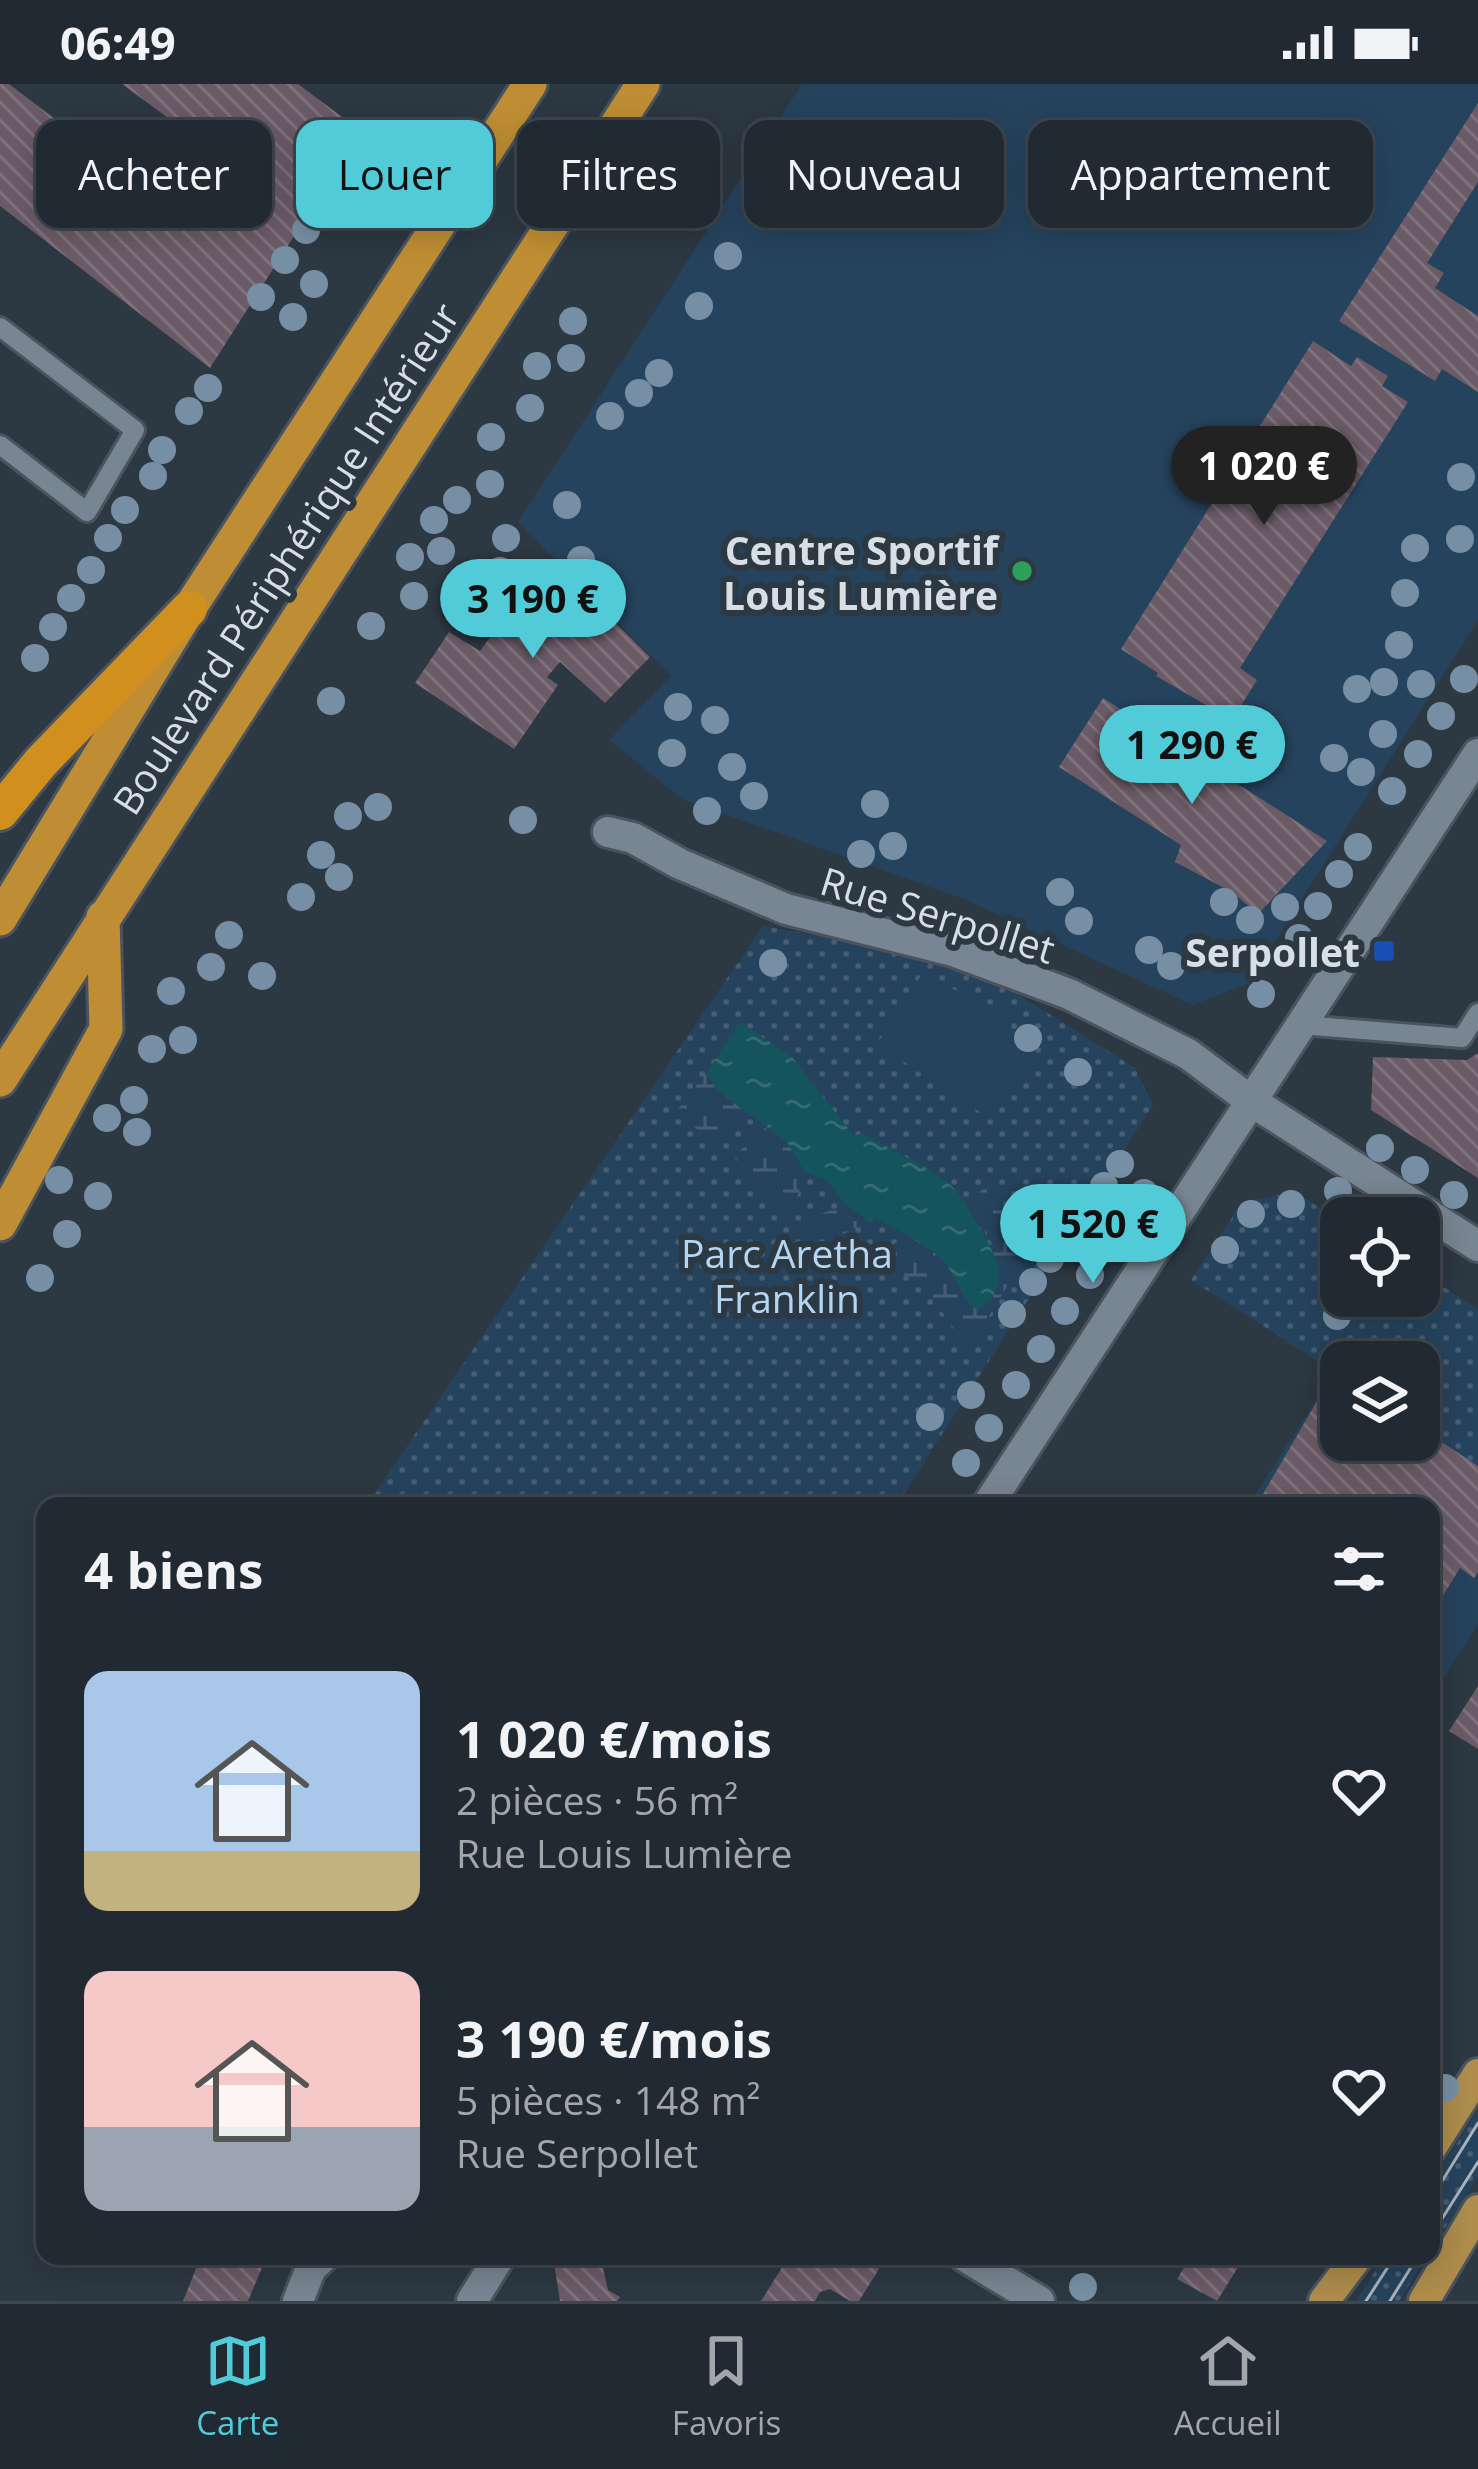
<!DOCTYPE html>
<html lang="fr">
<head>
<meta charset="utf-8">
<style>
  :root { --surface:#212a32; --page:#29323a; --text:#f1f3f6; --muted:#a2a7ac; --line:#3e464d; --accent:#52cbd9 }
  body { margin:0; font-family:"Open Sans",sans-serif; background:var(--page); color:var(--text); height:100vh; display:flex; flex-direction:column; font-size:45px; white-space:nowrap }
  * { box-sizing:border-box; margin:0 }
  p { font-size:39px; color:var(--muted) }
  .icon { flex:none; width:66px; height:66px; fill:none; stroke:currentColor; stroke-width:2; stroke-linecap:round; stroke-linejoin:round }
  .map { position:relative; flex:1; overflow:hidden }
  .panel { position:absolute; left:36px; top:1413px; width:1404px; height:768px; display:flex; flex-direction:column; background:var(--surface); border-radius:24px; box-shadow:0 6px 30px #0003,0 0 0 3px var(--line) }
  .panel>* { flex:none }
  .banner { position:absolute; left:36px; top:36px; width:1407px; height:108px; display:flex; gap:24px }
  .controls { position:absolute; left:1320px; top:1113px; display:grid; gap:24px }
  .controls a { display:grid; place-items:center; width:120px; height:120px; border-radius:24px; background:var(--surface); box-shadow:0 6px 30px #0003,0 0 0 3px var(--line); font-size:60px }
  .price { position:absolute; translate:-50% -102px; padding:0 27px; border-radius:42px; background:var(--accent); color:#111; font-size:39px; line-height:78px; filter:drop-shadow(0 3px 6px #0008) }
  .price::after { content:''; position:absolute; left:50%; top:72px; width:36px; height:27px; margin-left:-18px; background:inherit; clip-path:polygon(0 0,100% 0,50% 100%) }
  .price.selected { background:#222; color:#fff }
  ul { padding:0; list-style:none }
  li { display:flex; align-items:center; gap:36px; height:300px; padding:0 48px }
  li span { display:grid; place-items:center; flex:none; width:336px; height:240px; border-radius:24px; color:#555 }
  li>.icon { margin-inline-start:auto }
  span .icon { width:144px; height:144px; fill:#fffc; stroke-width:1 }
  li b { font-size:51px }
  h2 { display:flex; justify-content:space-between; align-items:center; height:144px; padding:0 48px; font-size:51px }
  .tag { padding:0 42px; border-radius:24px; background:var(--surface); box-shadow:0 6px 30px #0003,0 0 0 3px var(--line); font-size:42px; line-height:108px }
  .tag.selected { background:var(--accent); color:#111 }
  .status { display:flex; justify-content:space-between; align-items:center; height:84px; padding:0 60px; background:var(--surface); direction:ltr }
  .status svg { height:33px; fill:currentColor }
  .menu { display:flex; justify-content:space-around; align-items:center; height:168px; border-top:3px solid var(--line); background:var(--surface); font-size:33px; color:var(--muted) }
  .menu a { display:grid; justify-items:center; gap:6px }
  .menu .selected { color:var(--accent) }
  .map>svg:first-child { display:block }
  .grass { fill:url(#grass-dots) }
  .wetland { fill:url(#wetland-marsh) }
  .pitch { fill:#26435d }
  .water { fill:url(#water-ripples) }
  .building { fill:url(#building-back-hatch) }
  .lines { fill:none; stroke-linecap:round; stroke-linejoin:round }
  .service-casing { stroke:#4b545e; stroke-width:24 }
  .minor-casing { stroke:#4b545e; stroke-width:36 }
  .primary-casing { stroke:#4b545e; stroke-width:36 }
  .trunk-casing { stroke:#4b545e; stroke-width:39 }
  .motorway-casing { stroke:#4b545e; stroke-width:42 }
  .service { stroke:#788592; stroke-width:18 }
  .minor { stroke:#788592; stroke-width:30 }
  .primary { stroke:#ad8c4c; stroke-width:30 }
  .trunk { stroke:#bf8e34; stroke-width:33 }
  .motorway { stroke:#d1901d; stroke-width:36 }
  .tram { stroke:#aab2ba; stroke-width:3 }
  .tree { fill:#778fa4 }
  .leisure-dot { fill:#2e9e5b; stroke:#2c3842; stroke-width:4.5 }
  .transit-dot { fill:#1a4fb4; stroke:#2c3842; stroke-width:4.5 }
  .labels { text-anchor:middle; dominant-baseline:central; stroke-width:12; stroke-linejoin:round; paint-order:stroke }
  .poi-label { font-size:39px; font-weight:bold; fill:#d7dee5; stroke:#2c3842; text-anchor:end }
  .street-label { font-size:39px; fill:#d7dee5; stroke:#2c3842 }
  .park-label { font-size:39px; fill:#b4d6f5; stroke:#2c3842 }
</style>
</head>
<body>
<div class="status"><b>06:49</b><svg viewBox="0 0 49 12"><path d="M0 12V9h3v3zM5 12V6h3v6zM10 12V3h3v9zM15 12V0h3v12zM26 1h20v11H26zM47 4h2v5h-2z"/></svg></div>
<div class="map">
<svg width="1478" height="2217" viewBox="0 0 1478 2217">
  <defs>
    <pattern id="grass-dots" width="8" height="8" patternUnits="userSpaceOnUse" patternTransform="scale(3)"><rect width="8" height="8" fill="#26435d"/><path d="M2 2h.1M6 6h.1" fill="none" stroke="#455e74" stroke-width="1.8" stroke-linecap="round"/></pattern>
    <pattern id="wetland-marsh" width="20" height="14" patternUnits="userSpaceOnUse" patternTransform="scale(3)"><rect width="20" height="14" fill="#26435d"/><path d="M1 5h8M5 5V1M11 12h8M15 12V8" fill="none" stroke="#455e74"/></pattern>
    <pattern id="water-ripples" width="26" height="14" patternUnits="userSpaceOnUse" patternTransform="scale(3)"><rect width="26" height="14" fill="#13545d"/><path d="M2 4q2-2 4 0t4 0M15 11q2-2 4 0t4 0" fill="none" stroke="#356c74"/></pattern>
    <pattern id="building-back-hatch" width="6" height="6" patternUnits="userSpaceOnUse" patternTransform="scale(3)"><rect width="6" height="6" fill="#6b5b66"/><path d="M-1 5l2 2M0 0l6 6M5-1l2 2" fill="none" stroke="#7f727c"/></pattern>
  </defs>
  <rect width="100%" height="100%" fill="#2c3842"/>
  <!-- grass -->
  <path class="grass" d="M763 842 857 858 1003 901 1135 984 1153 1021 896 1422H366Z
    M1295 1108 1341 1137V1212H1419V1187L1478 1225V1382L1419 1343V1278H1341V1292L1191 1196 1242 1118Z
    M1478 2026V2092L1431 2166V2100Z
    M1385 2172H1427L1399 2217H1356Z"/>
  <!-- wetland -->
  <path class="wetland" d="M707 988 715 1004 748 1030 720 1062 675 1029Z
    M765 1044 787 1058 805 1088 789 1138 734 1072Z
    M989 1101 1020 1134 1031 1164 979 1248 964 1259 931 1212 878 1169 908 1152C919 1159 933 1166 942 1176 957 1191 961 1214 978 1225L988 1219 994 1163 966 1117Z
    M847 1121 869 1137 833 1155 809 1151 806 1145 814 1132Z"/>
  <!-- pitch -->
  <path class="pitch" d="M802 0H1478V536L1248 900 1192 921 964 815 682 715 609 656 671 592 518 438Z
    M921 892 1006 927 1012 955 1033 972 992 1036 877 960Z
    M1334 1288 1341 1292V1356H1419V1343L1478 1382V1540L1431 1615V1422H1248Z"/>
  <!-- water -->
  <path class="water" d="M740 938 791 972 854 1052 862 1049C889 1065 921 1078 946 1097 960 1109 965 1119 974 1135 991 1165 1019 1199 977 1226 961 1214 957 1192 943 1177 926 1158 897 1146 874 1134L869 1137 844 1119 828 1097 805 1088 787 1058 715 1004 707 988Z"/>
  <!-- building -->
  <path class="building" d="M0 0H9L184 133 221 73 122 0H298L361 47 210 284 0 122Z
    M1478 19V98L1427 179 1444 189 1435 204 1478 232V308L1442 285 1435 297 1339 237Z
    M1313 257 1351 282 1357 273 1388 292 1382 302 1408 318 1240 584 1257 596 1232 636 1156 592 1158 589 1121 565Z
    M562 486 650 573 605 619 560 578 547 593 558 601 514 665 415 599 449 548 480 567 501 538 512 539Z
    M1103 614 1327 757 1258 830 1232 808 1175 778 1181 761 1059 683Z
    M1219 643 1268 674 1253 697 1206 667Z
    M1478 969V1094L1371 1026 1373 973 1467 976Z
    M1334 1288 1341 1292V1356H1419V1343L1478 1382V1488L1474 1494 1460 1484 1431 1531V1422H1256Z
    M1478 1602V1665L1449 1647Z
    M201 2172H267L248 2217H183Z
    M553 2172H606L602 2179 608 2206 620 2213 617 2217H560Z
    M778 2172H857L879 2185 859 2217H850L830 2205 820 2208 815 2217H761L781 2185Z
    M1191 2172H1245L1217 2217 1177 2195Z"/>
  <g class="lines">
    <!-- service casing -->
    <g class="service-casing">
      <path id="service" d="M0 243 135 346 87 428 0 361
        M1302 941 1462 954 1478 929"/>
    </g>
    <!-- minor casing -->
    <g class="minor-casing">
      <path id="minor" d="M608 748 633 754 680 780 786 825 953 867 1069 910 1188 970 1251 1017 1478 1162
        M987 1422 1478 670
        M964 2172 1039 2217
        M298 2217 311 2184 324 2172
        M472 2217 500 2172"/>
    </g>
    <!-- primary casing -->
    <g class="primary-casing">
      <path id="primary" d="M1431 2064 1478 1990
        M1324 2217 1358 2172
        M1424 2217 1478 2126"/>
    </g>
    <!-- trunk casing -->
    <g class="trunk-casing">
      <path id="trunk" d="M0 835 189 525 530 0
        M0 996 643 0
        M0 1140 106 945 103 833"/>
    </g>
    <!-- motorway casing -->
    <g class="motorway-casing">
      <path id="motorway" d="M0 728 41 678 189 525"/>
    </g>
    <!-- service -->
    <use href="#service" class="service"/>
    <!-- minor -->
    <use href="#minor" class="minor"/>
    <!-- primary -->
    <use href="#primary" class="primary"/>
    <!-- trunk -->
    <use href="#trunk" class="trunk"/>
    <!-- motorway -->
    <use href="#motorway" class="motorway"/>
    <!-- tram -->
    <path class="tram" d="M1431 2115 1478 2039
      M1431 2152 1478 2078
      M1366 2217 1395 2172
      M1390 2217 1418 2172"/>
  </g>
  <!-- trees -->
  <g class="tree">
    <circle cx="413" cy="57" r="14"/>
    <circle cx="352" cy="77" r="14"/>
    <circle cx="328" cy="108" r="14"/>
    <circle cx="669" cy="108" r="14"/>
    <circle cx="759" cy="117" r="14"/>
    <circle cx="306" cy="146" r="14"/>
    <circle cx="728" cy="172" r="14"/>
    <circle cx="285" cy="176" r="14"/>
    <circle cx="314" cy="200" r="14"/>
    <circle cx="261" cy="213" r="14"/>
    <circle cx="699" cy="222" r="14"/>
    <circle cx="293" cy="233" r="14"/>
    <circle cx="573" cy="237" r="14"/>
    <circle cx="571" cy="274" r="14"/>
    <circle cx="537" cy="282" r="14"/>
    <circle cx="659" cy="289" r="14"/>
    <circle cx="208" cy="304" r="14"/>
    <circle cx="639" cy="309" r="14"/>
    <circle cx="530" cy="324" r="14"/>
    <circle cx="189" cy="327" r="14"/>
    <circle cx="610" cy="332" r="14"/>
    <circle cx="491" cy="353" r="14"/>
    <circle cx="162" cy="366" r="14"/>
    <circle cx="153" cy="392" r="14"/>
    <circle cx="1461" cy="393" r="14"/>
    <circle cx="490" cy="400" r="14"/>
    <circle cx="457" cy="416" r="14"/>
    <circle cx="567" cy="421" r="14"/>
    <circle cx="125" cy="426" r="14"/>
    <circle cx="434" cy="436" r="14"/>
    <circle cx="108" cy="454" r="14"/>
    <circle cx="506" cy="454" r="14"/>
    <circle cx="1460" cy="455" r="14"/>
    <circle cx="1415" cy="464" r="14"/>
    <circle cx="441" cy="467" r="14"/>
    <circle cx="410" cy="473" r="14"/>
    <circle cx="581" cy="476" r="14"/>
    <circle cx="91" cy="486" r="14"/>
    <circle cx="500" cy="487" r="14"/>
    <circle cx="590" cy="503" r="14"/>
    <circle cx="1405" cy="509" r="14"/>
    <circle cx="414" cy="512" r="14"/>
    <circle cx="71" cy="514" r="14"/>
    <circle cx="501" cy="516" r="14"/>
    <circle cx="371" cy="542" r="14"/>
    <circle cx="53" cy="543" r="14"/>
    <circle cx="1399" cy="561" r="14"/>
    <circle cx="35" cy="574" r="14"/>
    <circle cx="1464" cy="595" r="14"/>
    <circle cx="1384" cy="598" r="14"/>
    <circle cx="1421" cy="600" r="14"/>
    <circle cx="1357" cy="605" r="14"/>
    <circle cx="331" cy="617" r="14"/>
    <circle cx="678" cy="623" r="14"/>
    <circle cx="1441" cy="632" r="14"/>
    <circle cx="715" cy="636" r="14"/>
    <circle cx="1383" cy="650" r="14"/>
    <circle cx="672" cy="669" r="14"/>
    <circle cx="1418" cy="670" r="14"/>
    <circle cx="1334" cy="674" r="14"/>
    <circle cx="732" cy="683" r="14"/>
    <circle cx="1361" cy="688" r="14"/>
    <circle cx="1392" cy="707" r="14"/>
    <circle cx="754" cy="712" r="14"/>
    <circle cx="875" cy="720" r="14"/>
    <circle cx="378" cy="723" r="14"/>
    <circle cx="707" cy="727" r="14"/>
    <circle cx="348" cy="732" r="14"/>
    <circle cx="523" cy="736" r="14"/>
    <circle cx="893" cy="762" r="14"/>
    <circle cx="1358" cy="763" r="14"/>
    <circle cx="861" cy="770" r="14"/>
    <circle cx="321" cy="771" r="14"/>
    <circle cx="1339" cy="790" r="14"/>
    <circle cx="339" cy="793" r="14"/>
    <circle cx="1060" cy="808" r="14"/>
    <circle cx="301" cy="813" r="14"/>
    <circle cx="1224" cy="818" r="14"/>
    <circle cx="1318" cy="822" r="14"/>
    <circle cx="1285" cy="823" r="14"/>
    <circle cx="1250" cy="836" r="14"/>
    <circle cx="1079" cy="837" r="14"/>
    <circle cx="229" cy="851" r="14"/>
    <circle cx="1299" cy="854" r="14"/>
    <circle cx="1149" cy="866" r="14"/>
    <circle cx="773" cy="879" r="14"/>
    <circle cx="1171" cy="882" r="14"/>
    <circle cx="211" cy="883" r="14"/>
    <circle cx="262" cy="892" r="14"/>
    <circle cx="171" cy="907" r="14"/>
    <circle cx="1261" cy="910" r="14"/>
    <circle cx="1028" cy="954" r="14"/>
    <circle cx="183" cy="956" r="14"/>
    <circle cx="152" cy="965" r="14"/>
    <circle cx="1078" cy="988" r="14"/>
    <circle cx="134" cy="1016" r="14"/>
    <circle cx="107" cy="1034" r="14"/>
    <circle cx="137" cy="1048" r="14"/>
    <circle cx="1380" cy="1064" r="14"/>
    <circle cx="1120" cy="1080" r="14"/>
    <circle cx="1415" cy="1086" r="14"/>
    <circle cx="59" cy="1096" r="14"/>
    <circle cx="1104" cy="1102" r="14"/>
    <circle cx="1338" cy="1107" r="14"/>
    <circle cx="1144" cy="1109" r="14"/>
    <circle cx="1454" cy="1111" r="14"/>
    <circle cx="98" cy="1112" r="14"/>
    <circle cx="1291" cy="1120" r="14"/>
    <circle cx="1251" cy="1130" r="14"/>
    <circle cx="1086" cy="1133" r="14"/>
    <circle cx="1119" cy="1147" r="14"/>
    <circle cx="67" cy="1150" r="14"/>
    <circle cx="1225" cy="1166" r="14"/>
    <circle cx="1050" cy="1175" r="14"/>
    <circle cx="1090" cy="1191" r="14"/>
    <circle cx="40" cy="1194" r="14"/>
    <circle cx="1033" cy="1198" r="14"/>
    <circle cx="1065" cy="1227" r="14"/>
    <circle cx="1012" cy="1230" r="14"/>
    <circle cx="1337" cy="1232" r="14"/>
    <circle cx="1041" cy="1265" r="14"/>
    <circle cx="1016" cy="1301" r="14"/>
    <circle cx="971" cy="1311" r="14"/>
    <circle cx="930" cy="1333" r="14"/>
    <circle cx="989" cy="1344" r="14"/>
    <circle cx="966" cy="1379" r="14"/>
    <circle cx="1445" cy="2004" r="14"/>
    <circle cx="1083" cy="2203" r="14"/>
  </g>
  <!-- markers -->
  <circle class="leisure-dot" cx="1022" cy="487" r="12"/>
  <rect class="transit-dot" x="1372" y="855" width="24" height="24" rx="6"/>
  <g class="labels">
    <!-- poi labels -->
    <g class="poi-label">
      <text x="998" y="465">Centre Sportif<tspan x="998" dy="45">Louis Lumière</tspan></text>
      <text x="1360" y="867">Serpollet</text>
    </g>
    <!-- street labels -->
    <g class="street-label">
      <text transform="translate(285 474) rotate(-57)">Boulevard Périphérique Intérieur</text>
      <text transform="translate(938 830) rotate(17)">Rue Serpollet</text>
    </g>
    <!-- park labels -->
    <g class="park-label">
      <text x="787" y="1168">Parc Aretha<tspan x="787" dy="45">Franklin</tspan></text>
    </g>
  </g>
</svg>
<div class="controls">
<a><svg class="icon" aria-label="locate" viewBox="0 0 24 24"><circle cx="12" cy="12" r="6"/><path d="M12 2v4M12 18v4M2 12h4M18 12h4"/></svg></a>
<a><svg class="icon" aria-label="layers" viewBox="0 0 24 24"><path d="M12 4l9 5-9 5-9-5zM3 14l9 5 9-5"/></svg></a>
</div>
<b class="price selected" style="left:1264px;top:444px">1 020 €</b>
<b class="price" style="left:533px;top:577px">3 190 €</b>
<b class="price" style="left:1192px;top:723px">1 290 €</b>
<b class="price" style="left:1093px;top:1202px">1 520 €</b>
<div class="banner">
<a class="tag">Acheter</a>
<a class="tag selected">Louer</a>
<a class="tag">Filtres</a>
<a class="tag">Nouveau</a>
<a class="tag">Appartement</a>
</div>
<section class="panel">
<h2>4 biens<svg class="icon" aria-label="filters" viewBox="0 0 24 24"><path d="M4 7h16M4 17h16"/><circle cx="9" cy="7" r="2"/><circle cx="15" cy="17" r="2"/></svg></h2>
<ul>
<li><span style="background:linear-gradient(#a9c7e8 75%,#c2b280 0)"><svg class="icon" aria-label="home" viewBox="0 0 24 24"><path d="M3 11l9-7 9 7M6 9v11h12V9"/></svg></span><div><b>1 020 €/mois</b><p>2 pièces · 56 m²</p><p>Rue Louis Lumière</p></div><svg class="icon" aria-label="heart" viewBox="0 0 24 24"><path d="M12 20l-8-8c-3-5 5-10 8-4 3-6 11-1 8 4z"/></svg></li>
<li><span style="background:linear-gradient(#f6c9c9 65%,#9aa5b1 0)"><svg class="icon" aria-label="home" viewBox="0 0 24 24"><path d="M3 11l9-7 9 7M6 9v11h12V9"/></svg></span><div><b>3 190 €/mois</b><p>5 pièces · 148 m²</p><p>Rue Serpollet</p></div><svg class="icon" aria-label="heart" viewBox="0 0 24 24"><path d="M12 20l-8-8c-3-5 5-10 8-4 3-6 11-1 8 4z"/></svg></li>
</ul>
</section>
</div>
<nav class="menu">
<a class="selected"><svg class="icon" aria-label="map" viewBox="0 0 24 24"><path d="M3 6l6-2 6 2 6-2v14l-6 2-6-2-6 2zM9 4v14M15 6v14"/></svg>Carte</a>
<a><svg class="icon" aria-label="saved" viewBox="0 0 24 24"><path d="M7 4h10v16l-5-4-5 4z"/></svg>Favoris</a>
<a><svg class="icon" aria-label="home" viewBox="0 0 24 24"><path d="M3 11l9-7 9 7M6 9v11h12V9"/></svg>Accueil</a>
</nav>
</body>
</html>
